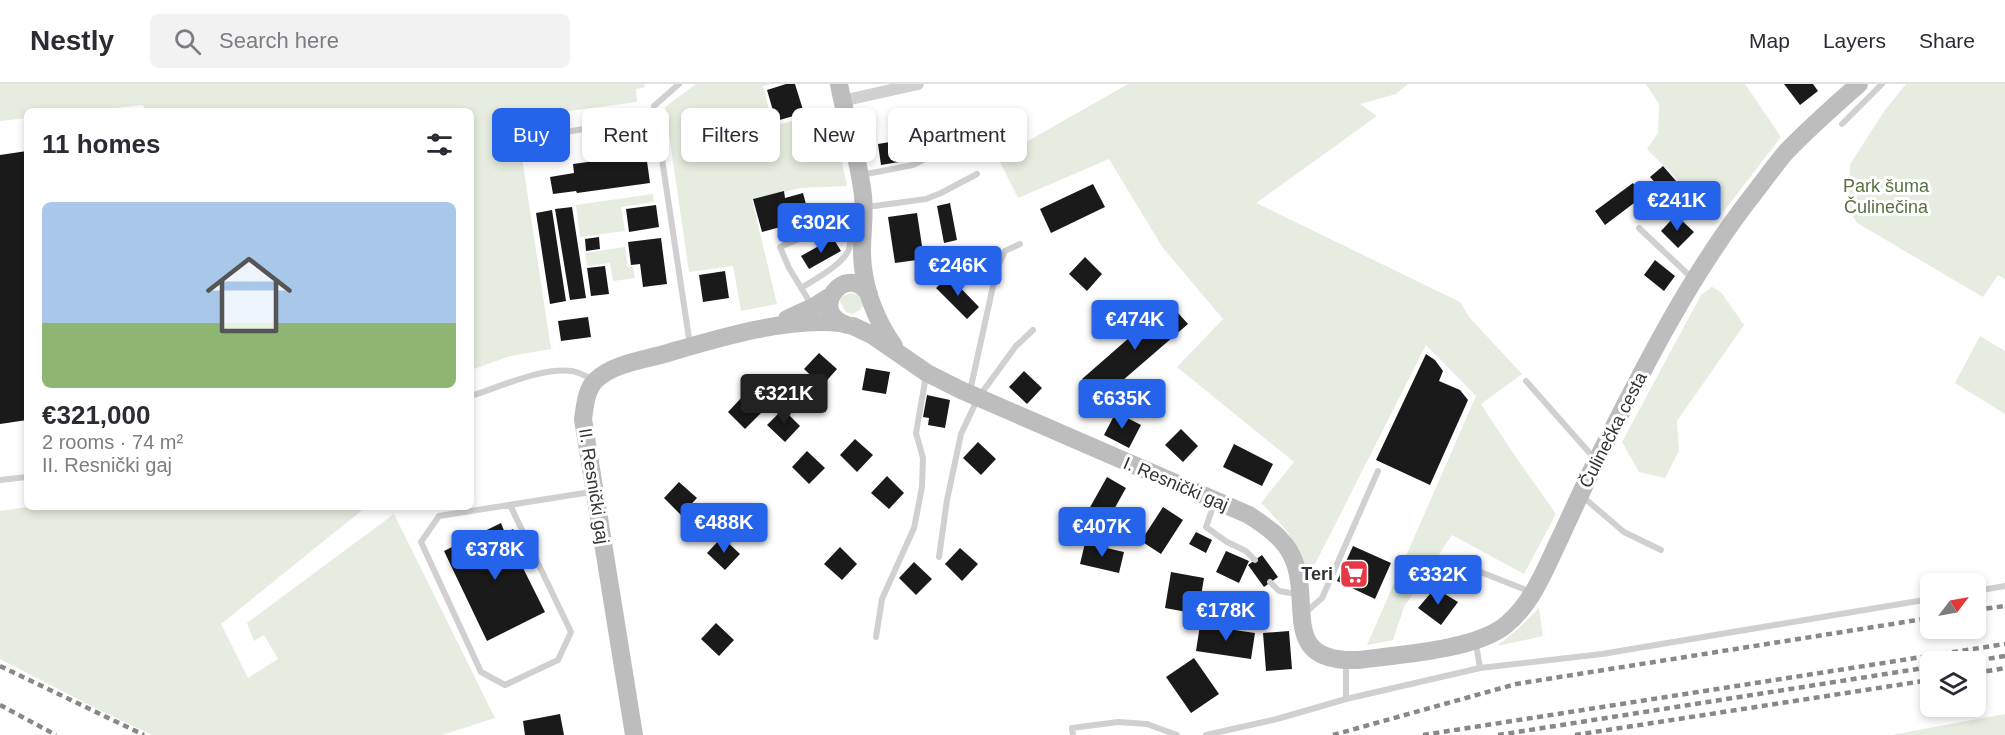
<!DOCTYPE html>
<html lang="en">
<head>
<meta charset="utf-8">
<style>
  :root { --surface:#fff; --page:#f2f2f3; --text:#2b2b33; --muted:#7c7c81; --line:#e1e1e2; --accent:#2563eb }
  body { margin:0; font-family:Helvetica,sans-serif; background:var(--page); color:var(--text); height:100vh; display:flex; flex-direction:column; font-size:22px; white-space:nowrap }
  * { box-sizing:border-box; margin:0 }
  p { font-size:20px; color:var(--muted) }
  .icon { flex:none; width:33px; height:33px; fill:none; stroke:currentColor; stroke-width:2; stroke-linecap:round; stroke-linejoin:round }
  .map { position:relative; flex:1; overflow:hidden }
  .side { position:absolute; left:24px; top:24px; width:450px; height:402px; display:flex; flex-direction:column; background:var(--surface); border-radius:9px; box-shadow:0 3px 9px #0003 }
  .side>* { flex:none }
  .banner { position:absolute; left:492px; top:24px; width:570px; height:54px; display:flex; gap:12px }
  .needle { width:39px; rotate:58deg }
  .fabs { position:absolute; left:1920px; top:489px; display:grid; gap:12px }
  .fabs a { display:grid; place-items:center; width:66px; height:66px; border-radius:9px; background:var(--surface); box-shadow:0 3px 9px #0003; font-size:30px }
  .price { position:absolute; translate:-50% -51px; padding:0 14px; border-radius:6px; background:var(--accent); color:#fff; font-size:20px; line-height:39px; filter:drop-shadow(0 2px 3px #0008) }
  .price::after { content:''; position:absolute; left:50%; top:36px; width:18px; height:14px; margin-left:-9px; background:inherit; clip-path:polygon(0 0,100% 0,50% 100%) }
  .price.active { background:#222; color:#fff }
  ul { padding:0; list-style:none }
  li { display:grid; align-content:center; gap:12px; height:318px; padding:0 18px }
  li span { display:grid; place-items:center; height:186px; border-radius:9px; color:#555 }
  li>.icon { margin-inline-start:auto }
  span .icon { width:108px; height:108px; fill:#fffc; stroke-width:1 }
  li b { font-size:26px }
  h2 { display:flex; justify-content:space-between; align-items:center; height:72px; padding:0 18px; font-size:26px }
  .pill { padding:0 21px; border-radius:9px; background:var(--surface); box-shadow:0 3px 9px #0003; font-size:21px; line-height:54px }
  .pill.active { background:var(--accent); color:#fff }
  header { display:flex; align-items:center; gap:36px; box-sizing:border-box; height:84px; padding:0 30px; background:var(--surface); border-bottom:2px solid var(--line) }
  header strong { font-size:28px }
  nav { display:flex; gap:33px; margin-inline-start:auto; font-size:21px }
  .search { width:420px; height:54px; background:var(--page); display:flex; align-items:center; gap:15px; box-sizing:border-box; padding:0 21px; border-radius:9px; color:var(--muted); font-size:22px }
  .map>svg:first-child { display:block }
  .green { fill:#e6ecdf }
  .building { fill:#1a1a1a }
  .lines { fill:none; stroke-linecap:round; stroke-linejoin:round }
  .lane { stroke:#d0d0d0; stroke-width:6 }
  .street { stroke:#d0d0d0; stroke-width:12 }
  .secondary { stroke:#bdbdbd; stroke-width:18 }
  .rail { stroke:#888; stroke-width:4.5; stroke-dasharray:6 4.5; stroke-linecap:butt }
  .labels { text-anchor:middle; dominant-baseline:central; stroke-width:6; stroke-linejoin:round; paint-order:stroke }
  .park-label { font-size:18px; fill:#56703f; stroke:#fff }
  .street-label { font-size:18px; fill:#333; stroke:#fff }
  .poi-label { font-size:18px; font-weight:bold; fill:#333; stroke:#fff; text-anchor:end }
</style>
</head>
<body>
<header>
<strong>Nestly</strong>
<div class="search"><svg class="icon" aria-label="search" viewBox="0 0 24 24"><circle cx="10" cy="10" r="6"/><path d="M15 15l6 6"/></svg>Search here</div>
<nav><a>Map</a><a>Layers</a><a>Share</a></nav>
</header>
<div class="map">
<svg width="2005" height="651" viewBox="0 0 2005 651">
  <rect width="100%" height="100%" fill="#fff"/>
  <!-- green -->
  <path class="green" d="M0 0H644L645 3 636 5 637 18 516 34 551 265 510 272 471 286V27H145L143 21 89 27H27V34L0 37Z
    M696 0H770L763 2 773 42 831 27 847 102 800 104 752 116 777 220 741 227 733 182 689 188 665 23Z
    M1128 0H1408L1396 10 1360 20 1377 32 1256 119 1460 218 1469 233 1522 290 1481 320 1511 366 1556 430 1524 490 1452 451 1404 523 1393 556 1367 561 1476 312 1426 261 1311 488 1304 485C1295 452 1284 443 1261 419L1294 378 1177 283 1223 235 1163 164 1109 75 1018 114 998 74Z
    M1646 0H1745L1781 53 1717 136 1647 65 1658 49 1659 20Z
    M1906 0H2005V195L1998 191 1983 213 1857 139 1849 126 1850 80 1885 26Z
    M653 110 654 118 621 123 625 147 580 153 576 121Z
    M625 163 628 183H633L635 194 613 197 610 179 587 182 585 169Z
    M1712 203 1721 208 1744 241 1677 337 1679 367 1665 394 1639 388 1622 358 1701 211Z
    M850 209 859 211 864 220 860 226 852 230 846 228 840 218 841 213Z
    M1980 252 2005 267V330L1955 299Z
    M27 423H366L221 540 248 594 278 575 264 551 254 557 247 539 394 430 495 634 442 651H152L95 624 0 575V427Z
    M1539 524 1543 552 1497 562 1518 545Z
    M2005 630V651H1891Z"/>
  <!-- building -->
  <path class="building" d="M786 0H795L804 29 776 37 767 6Z
    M1784 0H1813L1818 7 1800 21Z
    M968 32 977 59 951 68 942 42Z
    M908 55 911 76 881 81 878 60Z
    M27 67V336L0 340V71Z
    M646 70 650 99 577 109 576 107 553 110 550 93 574 89 573 80Z
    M1663 82 1683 105 1671 116 1650 93Z
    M1633 99 1642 113 1605 141 1595 127Z
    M1093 100 1105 123 1051 149 1040 125Z
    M784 107 785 114 803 109 810 135 762 148 753 115Z
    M950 119 957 156 944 159 937 122Z
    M656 121 659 143 629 148 626 125Z
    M572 123 586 214 570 216 555 125Z
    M552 126 566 217 550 220 536 129Z
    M917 129 924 175 895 179 888 133Z
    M1676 131 1694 148 1678 164 1661 147Z
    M599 153 600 165 586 167 585 155Z
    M661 154 667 200 643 203 640 180 631 181 628 158Z
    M833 154 841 167 809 185 801 172Z
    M1085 173 1102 190 1087 207 1069 190Z
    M1655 176 1675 192 1664 207 1644 191Z
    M605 182 609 210 591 212 587 184Z
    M725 187 729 214 703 218 699 191Z
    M949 192 979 223 967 235 936 204Z
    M1169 219 1188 240 1100 316 1082 295Z
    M588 233 591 253 561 257 558 237Z
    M819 269 837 285 822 302 804 285Z
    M1426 270 1435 276 1443 287 1439 297 1460 306 1468 316 1430 401 1376 376Z
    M866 284 890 288 886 310 862 306Z
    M1024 287 1042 304 1027 320 1009 303Z
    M927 311 950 316 945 344 928 341 929 334 923 333Z
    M743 312 761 329 745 345 728 328Z
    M783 325 800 342 785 358 767 341Z
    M1116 328 1141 341 1129 364 1104 351Z
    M1181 345 1198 362 1183 378 1165 361Z
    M855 355 873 371 857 388 840 371Z
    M978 358 996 375 981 391 963 374Z
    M1234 360 1273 380 1262 402 1223 383Z
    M807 367 825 384 809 400 792 383Z
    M887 392 904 409 889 425 871 409Z
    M1107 393 1126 404 1108 436 1089 425Z
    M679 398 697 414 681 431 664 414Z
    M1163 423 1183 436 1161 470 1141 457Z
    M501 439 505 449 513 445 521 462 514 466 545 528 487 557 444 467Z
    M1196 448 1212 456 1206 469 1189 460Z
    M722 453 740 470 725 486 707 469Z
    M1085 459 1124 468 1119 489 1080 480Z
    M1353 462 1391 479 1375 515 1337 497Z
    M840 463 857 480 842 496 824 480Z
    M960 464 978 480 962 497 945 480Z
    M1226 467 1249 477 1239 499 1216 488Z
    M1262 471 1278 493 1264 503 1248 481Z
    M914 478 932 495 916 511 899 494Z
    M1171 488 1204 494 1198 530 1165 524Z
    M1435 504 1458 518 1441 541 1418 524Z
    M716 539 734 556 719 572 701 555Z
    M1200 541 1255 549 1251 575 1196 567Z
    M1289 547 1292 585 1266 587 1263 549Z
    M1194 574 1219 610 1191 629 1166 593Z
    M560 630 564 651H525L523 637Z"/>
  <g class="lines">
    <!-- lane -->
    <path class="lane" d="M679 0 654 22 690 261
      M1842 40 1882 0
      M552 50 656 34
      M861 91 913 81 937 69
      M867 123 926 115 941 109 977 90
      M1639 144 1693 195
      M801 204C814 196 850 177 850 160 851 152 848 143 846 135
      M811 220 789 184 780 163 860 129
      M1526 297 1595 375
      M970 307 997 184 1005 167 1020 160
      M471 312C500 303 541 283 572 287 579 288 587 293 594 296
      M0 396 27 393
      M1583 413 1624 448 1661 466
      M1215 417 1206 443 1227 458 1246 467 1255 476
      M510 421 571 548 558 576 505 601 481 588 421 458 439 432 591 408
      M939 473 947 416 961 350 978 314 1016 262 1033 246
      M1473 485 1531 508
      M1270 498 1279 507 1297 510
      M1976 507 2005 502
      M1305 529 1322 514 1378 387
      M876 553 882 515 914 444 922 403 923 374 916 349 926 292
      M1476 560 1480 584
      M1346 615 1480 584 1602 570 1930 515
      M1073 651 1072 644 1118 638 1147 640 1177 651
      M1206 651 1277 635 1346 615V577"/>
    <!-- street -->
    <path class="street" d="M842 17 918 0"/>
    <!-- secondary -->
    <path class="secondary" d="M839 0C846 38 859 74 863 112 865 131 862 149 862 167 862 201 875 235 894 262
      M787 235 813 223 832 211
      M847 241C806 228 846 176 869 210
      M853 242 872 251 927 289 961 306 1249 431C1265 442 1283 453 1292 472 1314 518 1277 579 1358 576 1396 571 1478 566 1507 540 1534 517 1546 483 1561 452 1574 424 1586 397 1600 370 1646 279 1692 188 1755 108 1765 95 1775 81 1786 68 1809 44 1834 22 1859 0
      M634 651 583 335C585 322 586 305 596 296 613 280 642 276 664 270 716 255 786 233 840 239"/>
    <!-- rail -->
    <path class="rail" d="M1976 526 2005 522
      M1968 578 2005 572
      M0 582 144 651
      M1976 589 2005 584
      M0 621 56 651
      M1333 651 1516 600 1930 534
      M1423 651 2005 560
      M1498 651 1930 583
      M1575 651 1930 596"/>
  </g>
  <!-- icons -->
  <defs>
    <g id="supermarket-square" transform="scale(1.5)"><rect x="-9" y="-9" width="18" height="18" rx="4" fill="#e63946" stroke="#fff"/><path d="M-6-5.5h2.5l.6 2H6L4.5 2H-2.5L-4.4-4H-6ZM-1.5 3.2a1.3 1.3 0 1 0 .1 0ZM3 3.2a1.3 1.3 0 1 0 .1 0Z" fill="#fff"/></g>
  </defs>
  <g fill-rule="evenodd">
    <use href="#supermarket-square" x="1354" y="490"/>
  </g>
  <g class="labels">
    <!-- park labels -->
    <g class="park-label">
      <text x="1886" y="102">Park šuma<tspan x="1886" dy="21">Čulinečina</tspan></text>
    </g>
    <!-- street labels -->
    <g class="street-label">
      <text transform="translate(1613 346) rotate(-63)">Čulinečka cesta</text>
      <text transform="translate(1176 400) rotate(23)">I. Resnički gaj</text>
      <text transform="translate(594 402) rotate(81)">II. Resnički gaj</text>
    </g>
    <!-- poi labels -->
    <g class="poi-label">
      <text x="1333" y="490">Teri</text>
    </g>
  </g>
</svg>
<div class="fabs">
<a><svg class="needle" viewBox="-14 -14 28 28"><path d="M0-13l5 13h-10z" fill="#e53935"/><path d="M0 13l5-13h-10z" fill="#7c7c81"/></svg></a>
<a><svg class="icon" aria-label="layers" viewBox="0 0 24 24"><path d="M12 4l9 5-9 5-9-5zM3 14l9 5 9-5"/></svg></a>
</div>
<b class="price" style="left:1677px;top:148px">€241K</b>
<b class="price" style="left:821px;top:170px">€302K</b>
<b class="price" style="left:958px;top:213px">€246K</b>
<b class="price" style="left:1135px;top:267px">€474K</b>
<b class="price active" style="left:784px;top:341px">€321K</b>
<b class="price" style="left:1122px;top:346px">€635K</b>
<b class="price" style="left:724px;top:470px">€488K</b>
<b class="price" style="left:1102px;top:474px">€407K</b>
<b class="price" style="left:495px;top:497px">€378K</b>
<b class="price" style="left:1438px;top:522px">€332K</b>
<b class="price" style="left:1226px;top:558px">€178K</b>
<div class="banner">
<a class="pill active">Buy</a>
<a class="pill">Rent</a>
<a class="pill">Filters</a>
<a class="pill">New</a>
<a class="pill">Apartment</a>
</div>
<section class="side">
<h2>11 homes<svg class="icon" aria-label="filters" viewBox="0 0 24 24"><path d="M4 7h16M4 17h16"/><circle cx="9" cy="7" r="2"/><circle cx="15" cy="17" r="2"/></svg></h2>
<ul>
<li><span style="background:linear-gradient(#a9c7e8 65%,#8fb573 0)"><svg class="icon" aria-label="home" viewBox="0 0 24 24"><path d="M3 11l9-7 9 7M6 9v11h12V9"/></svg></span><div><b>€321,000</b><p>2 rooms · 74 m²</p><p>II. Resnički gaj</p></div></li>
</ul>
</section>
</div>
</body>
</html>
